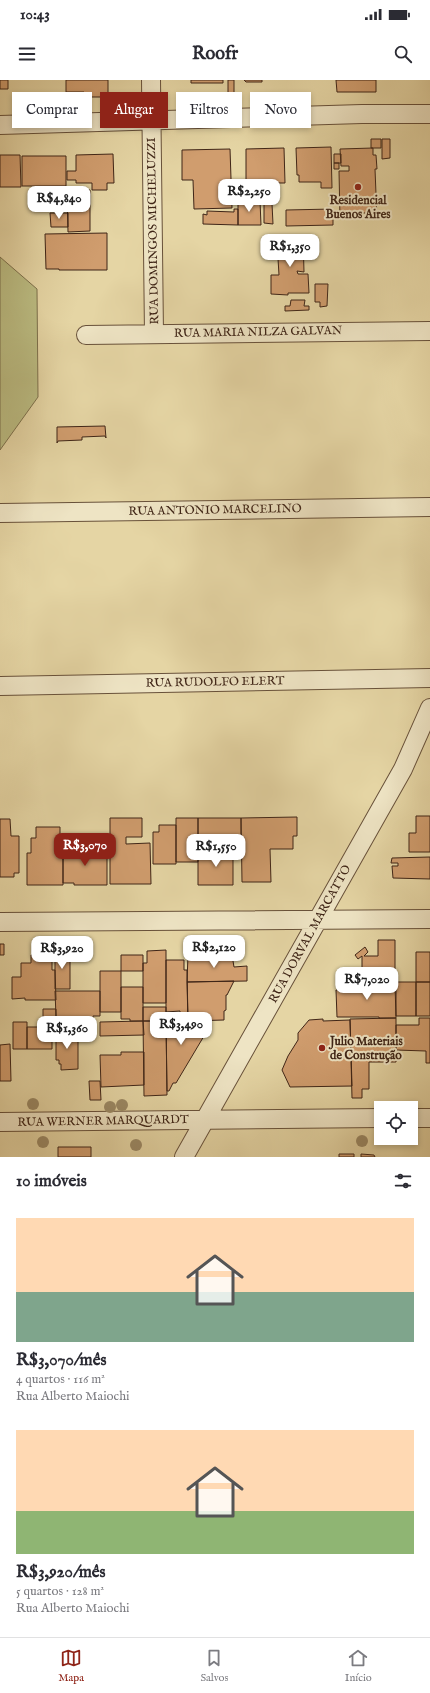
<!DOCTYPE html>
<html lang="pt">
<head>
<meta charset="utf-8">
<style>
  :root { --surface:#fff; --page:#f2f2f3; --text:#2b2b33; --muted:#7c7c81; --line:#e1e1e2; --accent:#8f2418 }
  body { margin:0; font-family:"IM FELL English",serif; background:var(--page); color:var(--text); height:100vh; display:flex; flex-direction:column; font-size:15px; white-space:nowrap }
  * { box-sizing:border-box; margin:0 }
  p { font-size:13px; color:var(--muted) }
  .icon { flex:none; width:22px; height:22px; fill:none; stroke:currentColor; stroke-width:2; stroke-linecap:round; stroke-linejoin:round }
  .map { position:relative; height:1077px; overflow:hidden }
  .drawer { display:flex; flex-direction:column; background:var(--surface); flex:1 }
  .drawer>* { flex:none }
  .top-card { position:absolute; left:12px; top:12px; width:406px; height:36px; display:flex; gap:8px }
  .fabs { position:absolute; left:374px; top:1021px; display:grid; gap:8px }
  .fabs a { display:grid; place-items:center; width:44px; height:44px; border-radius:0px; background:var(--surface); box-shadow:0 2px 6px #0003; font-size:20px }
  .price { position:absolute; translate:-50% -34px; padding:0 9px; border-radius:8px; background:#fff; color:#222; font-size:13px; line-height:26px; filter:drop-shadow(0 1px 2px #0008) }
  .price::after { content:''; position:absolute; left:50%; top:24px; width:12px; height:9px; margin-left:-6px; background:inherit; clip-path:polygon(0 0,100% 0,50% 100%) }
  .price.active { background:var(--accent); color:#fff }
  ul { padding:0; list-style:none }
  li { display:grid; align-content:center; gap:8px; height:212px; padding:0 16px }
  li span { display:grid; place-items:center; height:124px; border-radius:0px; color:#555 }
  li>.icon { margin-inline-start:auto }
  span .icon { width:72px; height:72px; fill:#fffc; stroke-width:1 }
  li b { font-size:17px }
  h2 { display:flex; justify-content:space-between; align-items:center; height:48px; padding:0 16px; font-size:17px }
  .tag { padding:0 14px; border-radius:0px; background:var(--surface); box-shadow:0 2px 6px #0003; font-size:14px; line-height:36px }
  .tag.active { background:var(--accent); color:#fff }
  .status { display:flex; justify-content:space-between; align-items:center; height:28px; padding:0 20px; background:var(--surface); direction:ltr }
  .status svg { height:11px; fill:currentColor }
  header { display:flex; justify-content:space-between; align-items:center; height:52px; padding:0 16px; background:var(--surface); font-size:18px; font-weight:700 }
  .menu { display:flex; justify-content:space-around; align-items:center; height:56px; border-top:1px solid var(--line); background:var(--surface); font-size:11px; color:var(--muted) }
  .menu a { display:grid; justify-items:center; gap:2px }
  .menu .active { color:var(--accent) }
  .map>svg:first-child { display:block }
  .green { fill:#bbbc82; stroke:#7d704c }
  .building { fill:#d09d6e; stroke:#3f2517 }
  .lines { fill:none; stroke-linecap:round; stroke-linejoin:round }
  .minor-casing { stroke:#68513a; stroke-width:20 }
  .minor { stroke:#eee4c4; stroke-width:18 }
  .tree { fill:#9b8965 }
  .poi-dot { fill:#8f2418; stroke:#eee4c4; stroke-width:1.5 }
  .labels { text-anchor:middle; dominant-baseline:central; stroke-width:4; stroke-linejoin:round; paint-order:stroke }
  .poi-label { font-size:12px; font-weight:bold; fill:#3f2517; stroke:#eee4c4 }
  .street-label { font-size:12px; fill:#3f2517; stroke:#eee4c4 }
</style>
</head>
<body>
<div class="status"><b>10:43</b><svg viewBox="0 0 49 12"><path d="M0 12V9h3v3zM5 12V6h3v6zM10 12V3h3v9zM15 12V0h3v12zM26 1h20v11H26zM47 4h2v5h-2z"/></svg></div>
<header><svg class="icon" aria-label="menu" viewBox="0 0 24 24"><path d="M4 6h16M4 12h16M4 18h16"/></svg>Roofr<svg class="icon" aria-label="search" viewBox="0 0 24 24"><circle cx="10" cy="10" r="6"/><path d="M15 15l6 6"/></svg></header>
<div class="map">
<svg width="430" height="1077" viewBox="0 0 430 1077">
  <rect width="100%" height="100%" fill="#e5d5a4"/>
  <filter id="stains"><feTurbulence type="fractalNoise" baseFrequency=".005" numOctaves="4"/><feColorMatrix values="0 0 0 0 .2 0 0 0 0 .09 0 0 0 0 .02 0 0 0 .5 -.17"/></filter>
  <radialGradient id="worn" r=".72"><stop offset=".6" stop-color="#630" stop-opacity="0"/><stop offset="1" stop-color="#630" stop-opacity=".3"/></radialGradient>
  <!-- green -->
  <path class="green" d="M0 177 37 209 38 317 0 370Z"/>
  <!-- building -->
  <path class="building" d="M0 0H8V9H0Z
    M66 0H108V17H84V12H66Z
    M191 0H223V3H191Z
    M228 0H234V16H228Z
    M244 0H262V2H246Z
    M336 0H376V12H337Z
    M371 59H381V68H371Z
    M382 59H390V78L382 79Z
    M331 67 332 108H321V102H299V95H297L296 68Z
    M284 68 285 103H277V112H274V117H266V111L248 112V104H246V69Z
    M373 68V75H376L377 89H375L377 139H367V133H350V139H340L339 91H349V86H341L340 69Z
    M230 69 232 128 194 129 193 100H182V70Z
    M113 74 114 103H107V110H92V103H76V100H67V91H76V75Z
    M334 74H341V83H334Z
    M0 75H20L21 107H0Z
    M22 76H66V106H22Z
    M334 83H339V89H334Z
    M90 110V151L68 152 67 111Z
    M260 121 261 145H238V122Z
    M264 124H272L273 144 264 143Z
    M234 129H238V145L203 144V134L207 135V131L234 132Z
    M333 129V145L286 146V130Z
    M50 133H68V147H51Z
    M107 153V190H59V189H46L45 154Z
    M303 155 304 192 297 191 298 194H308L309 213H288V215L271 214V195H279L277 162 288 161V156Z
    M315 204H328L327 226 320 227V222H315Z
    M291 220H305L304 226H309V230L285 231V226H290Z
    M105 346 106 358 105 356 82 357V360L58 361 57 363V347Z
    M416 736H430V772H409V753H416Z
    M297 737V756H293V769H270L271 802H242L241 738Z
    M110 738H142V757H126V764L150 763 151 804H110Z
    M176 738H198V782H176Z
    M198 738H241V766H230V755H198Z
    M0 739H10L11 756H19V793H14V797H0Z
    M159 745H176V784H153V752H159Z
    M36 747H60V758H63V805H27V773H31V758H36Z
    M63 770H107V805H74V803H63Z
    M232 772H242V776H233V805H198V773Z
    M430 777V799L393 798 392 786H398V783H391L392 778Z
    M378 860H395V903H363L364 905H344V895H362V876L358 879 355 875 365 867 368 872 364 876H378Z
    M0 864H4V875H0Z
    M166 870V923H143V883H147V871Z
    M55 872H70V909H55Z
    M416 872H430V902H416Z
    M31 875H52V890H55L56 920H25V918L12 919V897H21V883H31Z
    M121 875H143V891H121Z
    M188 875H228L233 881 234 887 247 886V901L187 902Z
    M166 880H184V890H187L188 941H180V931L166 932Z
    M100 891H121V932H100Z
    M234 901 227 915H226V930L224 931V940L188 941 187 902Z
    M396 902H416V936H396Z
    M416 902H430V936H416Z
    M395 904 396 938H379V937H337L336 910H341V905Z
    M121 907H143V941H130V939H121Z
    M55 911H100V936H93V942H59V937H56Z
    M143 927H166V941H143Z
    M43 929H56V942H43Z
    M396 938V982H369V1009H362V1018H352L350 939Z
    M419 938H430V983H426V971L396 970V945H419Z
    M323 939V941L350 940 352 1006 290 1007 282 990 288 976 298 960V953L309 940Z
    M204 940V956L176 1003H173L169 1011H167L166 941Z
    M143 941 144 955 100 956V942Z
    M143 941H166L167 1015 144 1016Z
    M13 942H27V969H13Z
    M27 947H52V969H27Z
    M56 951H78V989L61 990V984H59V980H56Z
    M10 964 11 1001H0V965Z
    M121 972H144V1005L101 1007 100 975H121Z
    M89 1001H100L101 1020H90Z
    M58 1067H91V1077H58Z
    M339 1074H354V1077H339Z
    M361 1074 374 1075 375 1077H361Z"/>
  <g class="lines">
    <!-- minor casing -->
    <g class="minor-casing">
      <path id="minor" d="M151 0 154 254
        M0 45 362 34H430
        M86 255 430 251
        M0 433 430 427
        M0 606 430 598
        M0 842 430 839
        M411 1038H430
        M0 1042 381 1038
        M184 1077 403 689 430 628"/>
    </g>
    <!-- minor -->
    <use href="#minor" class="minor"/>
  </g>
  <!-- trees -->
  <g class="tree">
    <circle cx="33" cy="1024" r="6"/>
    <circle cx="122" cy="1025" r="6"/>
    <circle cx="110" cy="1027" r="6"/>
    <circle cx="362" cy="1061" r="6"/>
    <circle cx="43" cy="1062" r="6"/>
    <circle cx="136" cy="1065" r="6"/>
  </g>
  <!-- markers -->
  <g class="poi-dot">
    <circle cx="358" cy="107" r="4"/>
    <circle cx="322" cy="968" r="4"/>
  </g>
  <g class="labels">
    <!-- poi labels -->
    <g class="poi-label">
      <text x="358" y="120">Residencial<tspan x="358" dy="14">Buenos Aires</tspan></text>
      <text x="330" y="961" text-anchor="start">Julio Materiais<tspan x="330" dy="14">de Construção</tspan></text>
    </g>
    <!-- street labels -->
    <g class="street-label">
      <text transform="translate(153 151) rotate(-91)">RUA DOMINGOS MICHELUZZI</text>
      <text transform="translate(258 252) rotate(-1)">RUA MARIA NILZA GALVAN</text>
      <text transform="translate(215 430) rotate(-1)">RUA ANTONIO MARCELINO</text>
      <text transform="translate(215 602) rotate(-1)">RUA RUDOLFO ELERT</text>
      <text transform="translate(310 854) rotate(-61)">RUA DORVAL MARCATTO</text>
      <text transform="translate(103 1041) rotate(-1)">RUA WERNER MARQUARDT</text>
    </g>
  </g>
  <rect width="100%" height="100%" filter="url(#stains)"/>
  <rect width="100%" height="100%" fill="url(#worn)"/>
</svg>
<div class="fabs">
<a><svg class="icon" aria-label="locate" viewBox="0 0 24 24"><circle cx="12" cy="12" r="6"/><path d="M12 2v4M12 18v4M2 12h4M18 12h4"/></svg></a>
</div>
<b class="price" style="left:249px;top:133px">R$2,250</b>
<b class="price" style="left:59px;top:140px">R$4,840</b>
<b class="price" style="left:290px;top:188px">R$1,350</b>
<b class="price active" style="left:85px;top:787px">R$3,070</b>
<b class="price" style="left:216px;top:788px">R$1,550</b>
<b class="price" style="left:214px;top:889px">R$2,120</b>
<b class="price" style="left:62px;top:890px">R$3,920</b>
<b class="price" style="left:367px;top:921px">R$7,020</b>
<b class="price" style="left:181px;top:966px">R$3,490</b>
<b class="price" style="left:67px;top:970px">R$1,360</b>
<div class="top-card">
<a class="tag">Comprar</a>
<a class="tag active">Alugar</a>
<a class="tag">Filtros</a>
<a class="tag">Novo</a>
</div>
</div>
<section class="drawer">
<h2>10 imóveis<svg class="icon" aria-label="filters" viewBox="0 0 24 24"><path d="M4 7h16M4 17h16"/><circle cx="9" cy="7" r="2"/><circle cx="15" cy="17" r="2"/></svg></h2>
<ul>
<li><span style="background:linear-gradient(#ffd9b3 60%,#7fa58c 0)"><svg class="icon" aria-label="home" viewBox="0 0 24 24"><path d="M3 11l9-7 9 7M6 9v11h12V9"/></svg></span><div><b>R$3,070/mês</b><p>4 quartos · 116 m²</p><p>Rua Alberto Maiochi</p></div></li>
<li><span style="background:linear-gradient(#ffd9b3 65%,#8fb573 0)"><svg class="icon" aria-label="home" viewBox="0 0 24 24"><path d="M3 11l9-7 9 7M6 9v11h12V9"/></svg></span><div><b>R$3,920/mês</b><p>5 quartos · 128 m²</p><p>Rua Alberto Maiochi</p></div></li>
</ul>
</section>
<nav class="menu">
<a class="active"><svg class="icon" aria-label="map" viewBox="0 0 24 24"><path d="M3 6l6-2 6 2 6-2v14l-6 2-6-2-6 2zM9 4v14M15 6v14"/></svg>Mapa</a>
<a><svg class="icon" aria-label="saved" viewBox="0 0 24 24"><path d="M7 4h10v16l-5-4-5 4z"/></svg>Salvos</a>
<a><svg class="icon" aria-label="home" viewBox="0 0 24 24"><path d="M3 11l9-7 9 7M6 9v11h12V9"/></svg>Início</a>
</nav>
</body>
</html>
